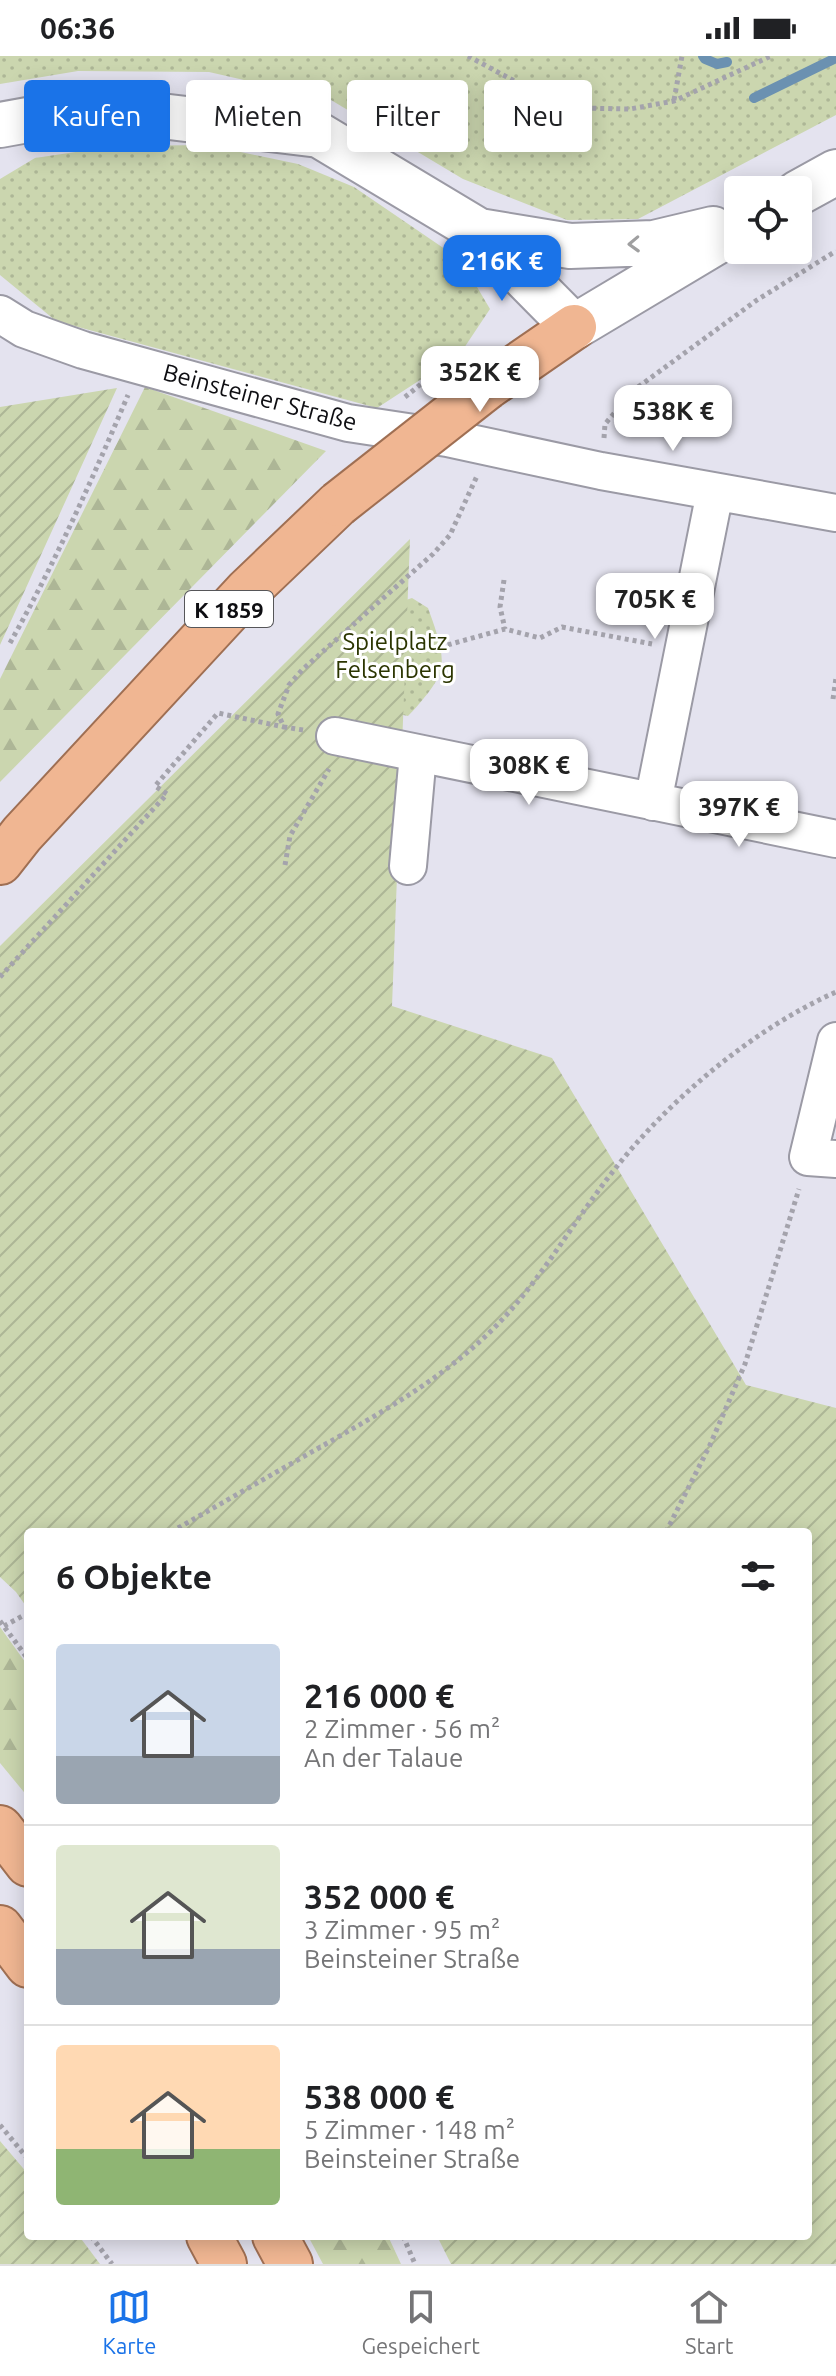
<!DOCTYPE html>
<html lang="de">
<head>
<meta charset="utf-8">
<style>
  :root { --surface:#fff; --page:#f6f6f6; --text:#202124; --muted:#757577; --line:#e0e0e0; --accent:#1a73e8 }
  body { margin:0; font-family:Ubuntu,sans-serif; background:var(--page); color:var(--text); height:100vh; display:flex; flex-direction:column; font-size:30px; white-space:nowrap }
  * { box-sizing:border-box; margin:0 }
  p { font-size:26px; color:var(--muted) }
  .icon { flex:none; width:44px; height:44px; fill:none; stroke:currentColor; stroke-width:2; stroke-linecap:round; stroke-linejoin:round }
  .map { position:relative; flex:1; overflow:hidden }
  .drawer { position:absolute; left:24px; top:1472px; width:788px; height:712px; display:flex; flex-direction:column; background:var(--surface); border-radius:8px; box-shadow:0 4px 20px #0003 }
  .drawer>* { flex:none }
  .hud { position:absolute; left:24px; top:24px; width:788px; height:72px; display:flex; gap:16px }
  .fabs { position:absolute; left:724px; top:120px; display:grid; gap:16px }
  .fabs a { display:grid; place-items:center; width:88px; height:88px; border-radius:8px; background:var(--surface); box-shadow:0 4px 20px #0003; font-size:40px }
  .price { position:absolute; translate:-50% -68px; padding:0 18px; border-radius:16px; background:#fff; color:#222; font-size:26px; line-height:52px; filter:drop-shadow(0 2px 4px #0008) }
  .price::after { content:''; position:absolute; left:50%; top:48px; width:24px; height:18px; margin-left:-12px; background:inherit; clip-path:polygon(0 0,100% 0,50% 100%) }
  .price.active { background:var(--accent); color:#fff }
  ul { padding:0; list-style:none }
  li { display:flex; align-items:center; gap:24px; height:200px; padding:0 32px }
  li+li { border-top:2px solid var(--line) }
  li span { display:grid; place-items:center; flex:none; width:224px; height:160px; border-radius:8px; color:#555 }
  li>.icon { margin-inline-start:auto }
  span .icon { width:96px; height:96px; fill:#fffc; stroke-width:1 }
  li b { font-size:34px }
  h2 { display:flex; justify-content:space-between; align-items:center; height:96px; padding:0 32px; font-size:34px }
  .pill { padding:0 28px; border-radius:8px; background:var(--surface); box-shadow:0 4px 20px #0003; font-size:28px; line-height:72px }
  .pill.active { background:var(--accent); color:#fff }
  .status { display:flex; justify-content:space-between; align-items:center; height:56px; padding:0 40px; background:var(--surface); direction:ltr }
  .status svg { height:22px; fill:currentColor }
  .menu { display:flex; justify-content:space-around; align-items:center; height:112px; border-top:2px solid var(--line); background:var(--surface); font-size:22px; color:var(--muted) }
  .menu a { display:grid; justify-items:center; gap:4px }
  .menu .active { color:var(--accent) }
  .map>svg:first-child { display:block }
  .grass { fill:url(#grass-dots) }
  .forest { fill:url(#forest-firs) }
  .garden { fill:url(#garden-furrows) }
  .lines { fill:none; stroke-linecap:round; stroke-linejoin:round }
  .stream { stroke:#6b91b1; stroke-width:10 }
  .minor-casing { stroke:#9b9aa5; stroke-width:40 }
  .tertiary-casing { stroke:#9b9aa5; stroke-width:48 }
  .trunk-casing { stroke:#9f6f53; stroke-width:48 }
  .path { stroke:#a4a3ac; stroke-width:5; stroke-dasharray:4 4; stroke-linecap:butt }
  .minor { stroke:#fff; stroke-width:36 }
  .tertiary { stroke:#fff; stroke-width:44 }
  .trunk { stroke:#f0b692; stroke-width:44 }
  .trunk-bridge-casing { stroke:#9f6f53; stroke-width:48; stroke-linecap:butt }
  .trunk-bridge { stroke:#f0b692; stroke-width:44 }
  .oneway { stroke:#9f9fa0 }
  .labels { text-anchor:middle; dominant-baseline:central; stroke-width:6; stroke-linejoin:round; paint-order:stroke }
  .shield { fill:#fff; stroke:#565659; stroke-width:2 }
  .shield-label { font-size:22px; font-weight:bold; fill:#0e0e12 }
  .street-label { font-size:24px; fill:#0e0e12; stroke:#fff }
  .park-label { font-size:24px; fill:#2b3500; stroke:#fff }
</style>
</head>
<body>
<div class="status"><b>06:36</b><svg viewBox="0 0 49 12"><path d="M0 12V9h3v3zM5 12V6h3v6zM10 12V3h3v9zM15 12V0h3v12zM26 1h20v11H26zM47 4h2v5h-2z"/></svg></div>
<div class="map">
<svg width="836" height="2208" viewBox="0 0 836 2208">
  <defs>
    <pattern id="grass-dots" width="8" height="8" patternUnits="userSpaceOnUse" patternTransform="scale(2)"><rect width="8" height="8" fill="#cbd6af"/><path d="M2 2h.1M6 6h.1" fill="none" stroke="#adb696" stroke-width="1.8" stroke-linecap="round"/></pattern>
    <pattern id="forest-firs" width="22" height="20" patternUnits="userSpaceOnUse" patternTransform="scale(2)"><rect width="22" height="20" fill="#cbd6af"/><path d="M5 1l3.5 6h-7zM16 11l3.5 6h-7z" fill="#adb696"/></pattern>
    <pattern id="garden-furrows" width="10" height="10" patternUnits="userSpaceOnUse" patternTransform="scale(2)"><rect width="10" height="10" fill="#cbd6af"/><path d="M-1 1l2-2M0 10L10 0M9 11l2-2" fill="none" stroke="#adb696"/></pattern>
  </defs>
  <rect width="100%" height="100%" fill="#e4e3ef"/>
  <!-- grass -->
  <path class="grass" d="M0 0H836V59L638 163 567 164 463 123 331 44 209 16 78 15 0 28Z
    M207 89 298 108 354 131 461 204 490 253 460 298 377 352 56 265 0 219V123L35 102 116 90Z
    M412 542 428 552C434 569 445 596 441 614 438 627 418 650 408 660L393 657 388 550Z"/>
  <!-- forest -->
  <path class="forest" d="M145 331 326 395 0 726V623Z
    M0 1571 28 1610V1741L0 1707Z
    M308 2180H388L401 2208H323Z"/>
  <!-- garden -->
  <path class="garden" d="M117 332 0 589V351Z
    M410 483 392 950 552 1002 746 1329 836 1352V2208H451L437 2180H808V1476H28V1553L16 1536 0 1521V890Z
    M0 2085 28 2118V2180H79L100 2208H0Z"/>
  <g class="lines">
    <!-- stream -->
    <path class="stream" d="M703 0 705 3 717 8 727 6
      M754 42 836 2"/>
    <!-- minor casing -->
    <g class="minor-casing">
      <path id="minor" d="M0 258 24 273 83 294 348 367 447 382 601 415 836 457
        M335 680 836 783
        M653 746 715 436
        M408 810 418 698
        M836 985 808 1101 836 1103"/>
    </g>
    <!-- tertiary casing -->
    <g class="tertiary-casing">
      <path id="tertiary" d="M0 69 94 52 319 79 479 175 574 271 738 173
        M798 137 836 116
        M479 175 570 190 654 187 713 173"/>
    </g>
    <!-- trunk casing -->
    <g class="trunk-casing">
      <path id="trunk" d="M487 331 574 271
        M0 806 22 778 247 535 338 448
        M0 1772 28 1808
        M0 1872 28 1909
        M209 2180 224 2208
        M275 2180 290 2208"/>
    </g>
    <!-- path -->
    <path class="path" d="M468 0 531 34 580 52 630 53 674 45 771 0
      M674 44 682 0
      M405 341 442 311
      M604 382 605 368 634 334 757 244 836 195
      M504 524 500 551 505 573
      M10 587C55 507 92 424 128 339
      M440 591 505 573 540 582 562 571 652 588
      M833 643 836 622
      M303 674 284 671 278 658 289 629 302 614 433 498 450 479 477 420
      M285 809 290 780 329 713
      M0 921 167 738 155 730 218 657 284 671
      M171 1476C222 1447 273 1418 324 1389 384 1355 445 1321 494 1272 540 1226 571 1169 611 1118 667 1045 753 973 836 936
      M666 1476 710 1389 745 1308 799 1133
      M0 1565 28 1603
      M4 1570 28 1557
      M0 2069 28 2103
      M91 2180 112 2208
      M403 2180 415 2208"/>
    <!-- minor -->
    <use href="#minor" class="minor"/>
    <!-- tertiary -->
    <use href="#tertiary" class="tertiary"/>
    <!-- trunk -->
    <use href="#trunk" class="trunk"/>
    <!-- trunk-bridge casing -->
    <g class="trunk-bridge-casing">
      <path id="trunk-bridge" d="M338 448 487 331"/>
    </g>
    <!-- trunk-bridge -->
    <use href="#trunk-bridge" class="trunk-bridge"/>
  </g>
  <!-- one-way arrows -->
  <defs><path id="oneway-chevron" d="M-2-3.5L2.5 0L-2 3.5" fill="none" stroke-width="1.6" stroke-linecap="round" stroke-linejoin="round" transform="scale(2)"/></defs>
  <use class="oneway" href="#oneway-chevron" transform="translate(634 188) rotate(178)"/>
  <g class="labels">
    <!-- shield labels -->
    <rect class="shield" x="185" y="535" width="88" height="36" rx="6"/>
    <g class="shield-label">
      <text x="229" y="553">K 1859</text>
    </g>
    <!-- street labels -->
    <g class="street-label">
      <text transform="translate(260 341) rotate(15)">Beinsteiner Straße</text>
    </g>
    <!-- park labels -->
    <g class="park-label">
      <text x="395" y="585">Spielplatz<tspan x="395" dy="28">Felsenberg</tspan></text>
    </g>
  </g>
</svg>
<div class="fabs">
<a><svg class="icon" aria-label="locate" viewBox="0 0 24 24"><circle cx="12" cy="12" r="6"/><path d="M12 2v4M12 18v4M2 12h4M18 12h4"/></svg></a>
</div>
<b class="price active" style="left:502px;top:247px">216K €</b>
<b class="price" style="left:480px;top:358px">352K €</b>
<b class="price" style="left:673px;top:397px">538K €</b>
<b class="price" style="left:655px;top:585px">705K €</b>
<b class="price" style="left:529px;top:751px">308K €</b>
<b class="price" style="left:739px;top:793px">397K €</b>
<div class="hud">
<a class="pill active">Kaufen</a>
<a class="pill">Mieten</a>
<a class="pill">Filter</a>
<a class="pill">Neu</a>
</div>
<section class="drawer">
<h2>6 Objekte<svg class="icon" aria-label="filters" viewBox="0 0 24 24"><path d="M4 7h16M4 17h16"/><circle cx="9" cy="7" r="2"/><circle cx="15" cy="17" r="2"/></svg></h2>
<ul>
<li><span style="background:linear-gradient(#c9d6e8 70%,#9aa5b1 0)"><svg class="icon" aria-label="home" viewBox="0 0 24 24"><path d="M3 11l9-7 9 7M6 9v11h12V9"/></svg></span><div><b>216 000 €</b><p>2 Zimmer · 56 m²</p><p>An der Talaue</p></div></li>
<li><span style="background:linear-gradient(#dfe7d0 65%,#9aa5b1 0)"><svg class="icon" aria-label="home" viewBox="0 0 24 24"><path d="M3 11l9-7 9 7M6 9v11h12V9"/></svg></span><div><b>352 000 €</b><p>3 Zimmer · 95 m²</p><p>Beinsteiner Straße</p></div></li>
<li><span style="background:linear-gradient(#ffd9b3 65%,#8fb573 0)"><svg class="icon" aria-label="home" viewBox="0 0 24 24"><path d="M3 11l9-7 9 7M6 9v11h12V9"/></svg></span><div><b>538 000 €</b><p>5 Zimmer · 148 m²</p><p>Beinsteiner Straße</p></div></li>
</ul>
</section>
</div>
<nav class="menu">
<a class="active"><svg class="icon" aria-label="map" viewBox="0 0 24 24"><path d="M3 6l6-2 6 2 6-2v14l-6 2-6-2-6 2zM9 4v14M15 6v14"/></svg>Karte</a>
<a><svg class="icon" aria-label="saved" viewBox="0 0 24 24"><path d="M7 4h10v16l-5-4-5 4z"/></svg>Gespeichert</a>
<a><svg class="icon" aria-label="home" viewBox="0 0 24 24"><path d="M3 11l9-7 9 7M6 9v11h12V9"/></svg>Start</a>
</nav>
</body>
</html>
